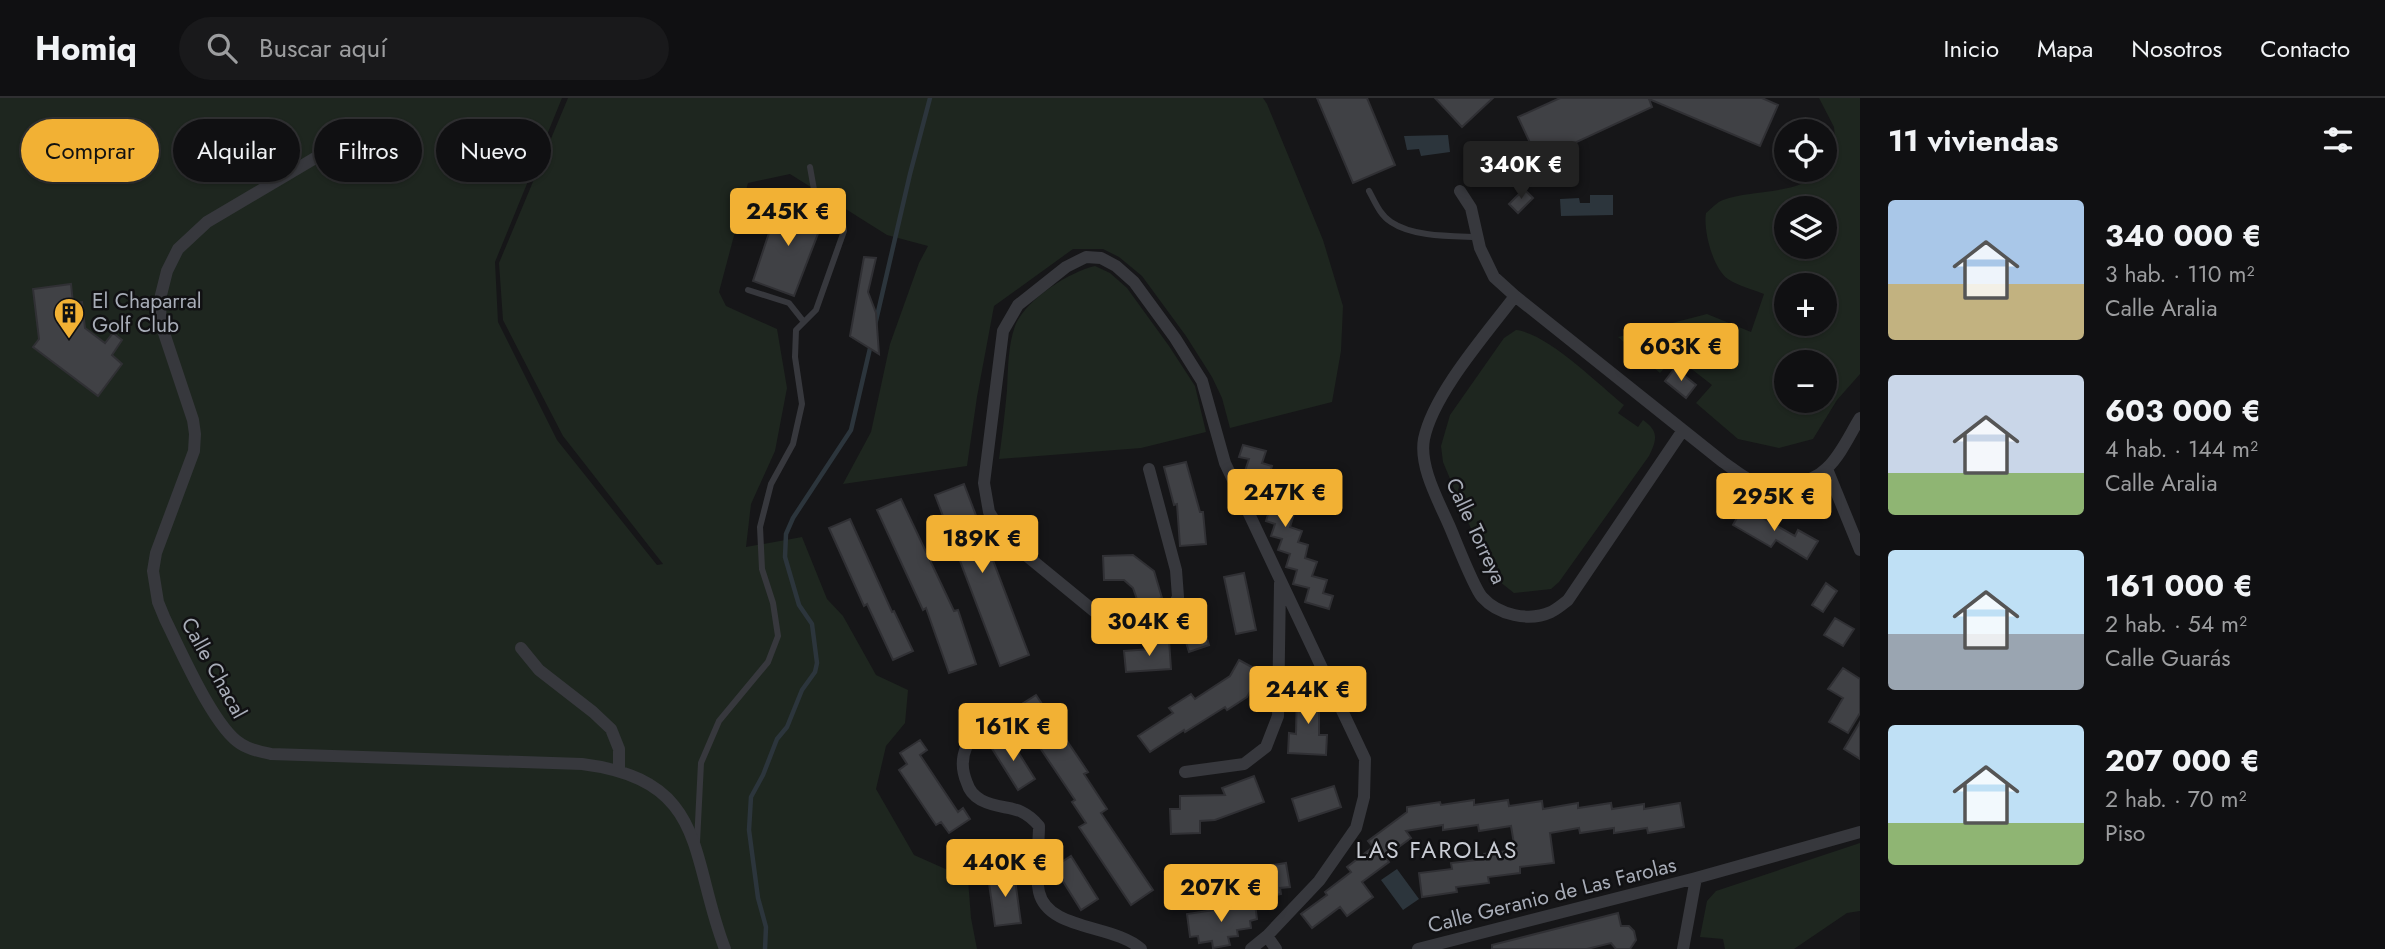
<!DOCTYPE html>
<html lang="es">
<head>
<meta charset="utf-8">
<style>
  :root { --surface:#101012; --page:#19191b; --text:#f1f3f6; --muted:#9c9d9f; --line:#303032; --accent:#f2b134 }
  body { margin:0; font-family:Jost,sans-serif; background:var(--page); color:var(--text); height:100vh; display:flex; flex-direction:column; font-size:26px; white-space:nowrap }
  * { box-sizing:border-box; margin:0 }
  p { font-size:23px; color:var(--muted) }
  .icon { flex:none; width:38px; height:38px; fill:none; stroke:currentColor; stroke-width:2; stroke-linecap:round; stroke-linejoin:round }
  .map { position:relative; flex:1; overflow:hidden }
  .panel { display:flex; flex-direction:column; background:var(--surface); width:525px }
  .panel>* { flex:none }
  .top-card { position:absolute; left:21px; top:21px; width:665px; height:63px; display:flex; gap:14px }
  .fabs { position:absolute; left:1774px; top:21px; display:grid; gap:14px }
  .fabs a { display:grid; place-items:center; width:63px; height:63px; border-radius:50%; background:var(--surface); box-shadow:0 2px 5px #0004,0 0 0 2px var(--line); font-size:35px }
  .price { position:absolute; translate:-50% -60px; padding:0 16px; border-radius:7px; background:var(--accent); color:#111; font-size:23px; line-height:46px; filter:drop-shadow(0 2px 4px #0008) }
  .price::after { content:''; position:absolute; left:50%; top:42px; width:21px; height:16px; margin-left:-10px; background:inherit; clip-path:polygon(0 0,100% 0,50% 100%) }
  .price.on { background:#222; color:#fff }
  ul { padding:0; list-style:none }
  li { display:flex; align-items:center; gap:21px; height:175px; padding:0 28px }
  li span { display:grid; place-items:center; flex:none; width:196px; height:140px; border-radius:7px; color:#555 }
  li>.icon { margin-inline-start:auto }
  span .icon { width:84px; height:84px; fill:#fffc; stroke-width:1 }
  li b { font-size:30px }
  h2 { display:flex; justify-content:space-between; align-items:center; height:84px; padding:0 28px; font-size:30px }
  .chip { padding:0 24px; border-radius:32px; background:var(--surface); box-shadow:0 2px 5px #0004,0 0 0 2px var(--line); font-size:24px; line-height:63px }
  .chip.on { background:var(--accent); color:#111 }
  header { display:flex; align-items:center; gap:42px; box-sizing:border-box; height:98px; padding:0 35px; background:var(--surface); border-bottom:2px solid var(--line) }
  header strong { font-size:33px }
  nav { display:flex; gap:38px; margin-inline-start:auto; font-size:24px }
  .search { width:490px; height:63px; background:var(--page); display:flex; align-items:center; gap:18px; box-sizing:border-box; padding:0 24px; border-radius:38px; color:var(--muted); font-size:26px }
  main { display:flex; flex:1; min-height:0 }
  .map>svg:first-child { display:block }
  .green { fill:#1e261f; fill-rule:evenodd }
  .water { fill:#2c353c }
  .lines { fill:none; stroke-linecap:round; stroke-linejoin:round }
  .stream { stroke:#2c353c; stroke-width:4.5 }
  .building { fill:#404145; stroke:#303034; stroke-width:2 }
  .lane { stroke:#37383d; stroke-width:6 }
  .street { stroke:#37383d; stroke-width:12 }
  .labels { text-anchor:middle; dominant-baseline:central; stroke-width:5; stroke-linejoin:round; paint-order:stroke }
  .poi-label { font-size:21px; fill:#a8adb8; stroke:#111113; text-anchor:start }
  .street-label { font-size:21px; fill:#a8adb8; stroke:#111113 }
  .neighbourhood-label { font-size:23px; letter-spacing:2px; fill:#c9ccd4; stroke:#111113 }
</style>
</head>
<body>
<header>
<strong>Homiq</strong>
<div class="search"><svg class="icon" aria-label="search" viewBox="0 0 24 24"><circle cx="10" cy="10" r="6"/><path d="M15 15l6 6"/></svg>Buscar aquí</div>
<nav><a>Inicio</a><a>Mapa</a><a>Nosotros</a><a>Contacto</a></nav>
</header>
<main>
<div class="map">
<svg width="1860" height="851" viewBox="0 0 1860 851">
  <rect width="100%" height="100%" fill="#161618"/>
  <!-- green -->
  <path class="green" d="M0 0H562L495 164 498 224 557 342 657 467 663 466 563 338 503 222 499 165 568 0H1263L1267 6 1323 142 1343 208 1341 253 1332 304 1230 330 1222 300 1212 279 1186 238 1142 178 1119 159 1103 151H1073L994 208 977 299 967 368 843 386 871 334 890 246 919 165 928 148 887 137 790 76 748 85 719 194 726 208 777 231 787 290 775 353 751 406 746 449 802 439 827 501 843 518 876 577 908 592 905 625 886 648 876 691 914 757 968 781 971 820 977 851H0Z
    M1819 0H1860V276L1837 302 1813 341 1779 350 1738 341 1696 305 1712 287 1675 258 1660 275 1618 239 1707 216 1751 234 1764 196C1752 191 1738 188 1728 181 1713 171 1703 132 1706 115 1711 111 1717 104 1723 102 1751 91 1800 98 1821 72H1825V66L1836 52 1834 29ZM1787 110H1825V149H1787ZM1787 187H1825V226H1787ZM1787 264H1825V303H1787Z
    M1095 168 1110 175 1127 190 1169 248 1195 288 1206 334 1141 350 999 361C1002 338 1005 315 1007 292 1008 270 1008 248 1015 228 1025 202 1069 174 1095 168Z
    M1516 232C1547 235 1598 286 1624 307L1618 315 1638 329 1643 322C1659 333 1657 342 1649 358L1559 484 1551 491 1514 495 1490 476 1443 364 1441 348 1450 317 1504 240Z
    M1860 745V813L1847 815 1794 851H1725L1723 841 1700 839 1707 803 1716 793Z"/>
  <!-- water -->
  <path class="water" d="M1448 37 1450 54 1421 58 1419 51 1407 52 1404 38Z
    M1590 97H1613V117L1561 118 1560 101 1579 100 1580 105H1590Z
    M1397 771 1419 801 1403 812 1381 782Z"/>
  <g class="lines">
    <!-- stream -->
    <path class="stream" d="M875 227 910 76 930 0
      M765 851 766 829 758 800 749 732 751 699 763 677 777 641 787 629 802 592 815 574 817 565 812 526 799 507 785 459 786 436 793 420 851 332 871 246"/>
  </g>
  <!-- building -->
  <path class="building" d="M1317 0H1367L1395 67 1353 85Z
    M1435 0H1493L1462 29Z
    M1560 0H1762L1778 7 1760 48 1649 1 1652 9 1538 62 1518 19Z
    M1524 91 1533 100 1518 115 1509 106Z
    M780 102 824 120 794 198 753 183Z
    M864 159 876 160 868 194 876 215 879 256 850 238Z
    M71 186 73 205 82 204 85 230 105 245 113 235 122 242 112 257 122 266 98 298 33 249 39 241 33 191Z
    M1675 270 1696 287 1686 300 1665 283Z
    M1243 347 1266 353 1262 365 1272 368 1268 381 1279 385 1275 397 1289 401 1285 413 1294 416 1290 429 1302 433 1298 444 1308 447 1305 460 1317 464 1312 478 1327 482 1323 495 1333 498 1329 511 1305 504 1309 490 1293 486 1297 472 1286 469 1290 456 1278 452 1282 441 1271 438 1275 426 1266 423 1270 410 1257 406 1262 391 1251 388 1255 376 1245 373 1249 361 1239 359Z
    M1186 364 1200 414H1203L1206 446 1180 448 1177 406 1174 407 1164 369Z
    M964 386 1029 557 1000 568 935 397Z
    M901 401 954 513 958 512 976 566 949 575 926 510 923 512 877 412Z
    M1743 409 1795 438 1798 432 1818 443 1807 461 1776 442 1771 449 1733 427Z
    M850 421 892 514 894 513 913 553 893 562 867 506 864 508 829 430Z
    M1133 457 1154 473 1162 500 1139 507 1133 490 1124 482H1104L1103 458Z
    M1244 475 1256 532 1236 536 1224 479Z
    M1826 485 1837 493 1823 514 1812 507Z
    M1200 518 1209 547 1189 554 1180 525Z
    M1835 520 1854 531 1843 548 1824 537Z
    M1169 542 1171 571 1126 574 1124 553 1151 551V544Z
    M1239 562 1261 574 1247 599 1227 612 1225 609 1185 634 1184 632 1150 654 1138 638 1173 615 1169 610 1191 596 1195 601 1230 578Z
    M1843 570 1860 581V615L1848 635 1829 624 1843 600 1828 591Z
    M1297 593H1319V637H1327L1326 657 1288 655 1289 635 1296 636Z
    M1036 597 1088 674 1084 676 1107 711 1101 715 1153 792 1131 807 1079 729 1086 725 1072 704 1075 702 1014 611Z
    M1860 624V661L1844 651Z
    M1008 638 1035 681 1018 692 991 649Z
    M920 642 927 652 920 657 958 714 963 710 970 721 949 735 941 724 936 727 899 672 907 666 900 655Z
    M1254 678 1264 704 1215 722 1200 723V735L1171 736 1170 711H1180V698L1225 697 1222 690Z
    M1334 688 1341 709 1299 723 1292 701Z
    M1474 702V707L1508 702 1509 708 1542 703 1543 711 1578 705V710L1611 705 1612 711 1644 706V711L1680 705 1684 729 1648 735 1647 730 1614 735V730L1580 735 1579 730 1550 735 1554 765 1520 769V775L1488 779 1489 785 1456 789 1457 794 1422 799 1419 775 1452 771 1451 765 1484 761V756L1515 752 1511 728 1479 733 1478 727 1443 732V727L1406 733 1411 740 1385 759 1389 764 1362 784 1373 799 1347 818 1340 809 1312 830 1301 816 1327 797 1325 794 1351 774 1347 769 1373 749 1368 743 1407 714V709L1440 704 1441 707Z
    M1071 758 1098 801 1081 812 1054 769Z
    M1286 765 1290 789 1280 790 1281 796 1266 799 1259 797 1257 781 1268 779 1266 768Z
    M1198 767 1230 768 1229 796 1196 794Z
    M1014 774 1021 825 995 828 988 778Z
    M1255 806 1257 821 1250 823 1251 830 1237 832 1238 838 1228 839 1230 847 1213 850 1212 843 1199 845 1198 838 1190 839 1187 816Z
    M1618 815 1621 828H1629L1634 833 1636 842 1630 851H1616L1611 845 1587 851H1492V847Z"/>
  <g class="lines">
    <!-- lane -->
    <path class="lane" d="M1369 93C1375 104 1380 117 1391 124 1413 139 1451 138 1477 139
      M748 192 789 205 804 224
      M697 744 701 665 719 623 768 564 778 538 773 505 762 471 760 429 771 386 793 346 802 306 795 259 796 232 816 212 844 133 842 119 816 103 810 69"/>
    <!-- street -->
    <path class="street" d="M332 50 207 124 178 151 167 173 161 197 160 223 193 322 195 336 194 353 156 455 153 473 158 504 165 521C180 551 214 630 241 646 250 652 261 654 271 656L582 666C709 682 689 758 725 851
      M1460 93 1471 110 1480 150 1494 179 1515 198 1723 364C1732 370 1741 378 1750 382 1774 391 1809 388 1827 370 1841 357 1850 336 1860 320
      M1515 198C1487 235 1433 296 1424 341 1419 368 1438 402 1449 427 1456 443 1473 488 1482 499 1498 517 1529 524 1551 514 1557 511 1563 506 1568 502L1683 332
      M1149 371 1176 472 1178 499 1171 513 1156 522 1136 527 1114 523 1094 513 1005 440 989 414 984 385 1003 233 1018 207 1066 169 1086 159 1101 160 1116 168 1134 184 1175 240 1202 283 1225 365 1365 661 1364 699 1356 730 1319 783 1267 838 1251 851
      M1827 371 1860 452
      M521 550 539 572 593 614 611 631 619 651V672
      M990 619C970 638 955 657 967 685 969 692 974 698 981 702 1004 714 1019 704 1039 728 1039 750 1034 772 1039 794 1048 833 1114 826 1141 851
      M1185 674 1244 666 1266 649 1278 618 1280 485
      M1267 838 1276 851
      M1418 851 1696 780 1860 734
      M1683 851 1696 780"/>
  </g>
  <!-- icons -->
  <defs>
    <g id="building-pin" transform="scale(1.575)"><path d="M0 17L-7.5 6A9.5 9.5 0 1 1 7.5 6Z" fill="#f2b134" stroke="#111113"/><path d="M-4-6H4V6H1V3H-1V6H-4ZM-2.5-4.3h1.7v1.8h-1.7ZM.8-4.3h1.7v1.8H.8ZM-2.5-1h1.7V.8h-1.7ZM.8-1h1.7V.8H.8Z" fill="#111"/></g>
  </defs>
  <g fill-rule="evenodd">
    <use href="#building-pin" x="69" y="215"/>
  </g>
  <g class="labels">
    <!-- poi labels -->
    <g class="poi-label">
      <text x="92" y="203">El Chaparral<tspan x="92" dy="24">Golf Club</tspan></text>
    </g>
    <!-- street labels -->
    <g class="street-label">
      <text transform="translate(1476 433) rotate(65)">Calle Torreya</text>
      <text transform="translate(214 570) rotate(61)">Calle Chacal</text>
      <text transform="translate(1552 797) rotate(-14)">Calle Geranio de Las Farolas</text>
    </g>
    <!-- neighbourhood labels -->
    <g class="neighbourhood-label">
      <text x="1437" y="752">LAS FAROLAS</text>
    </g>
  </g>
</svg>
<div class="fabs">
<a><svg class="icon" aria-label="locate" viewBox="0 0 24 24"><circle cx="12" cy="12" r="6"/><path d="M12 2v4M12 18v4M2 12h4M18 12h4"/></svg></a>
<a><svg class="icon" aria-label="layers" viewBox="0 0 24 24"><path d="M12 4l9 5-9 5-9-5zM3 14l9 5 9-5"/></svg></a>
<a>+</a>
<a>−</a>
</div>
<b class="price on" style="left:1521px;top:103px">340K €</b>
<b class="price" style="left:788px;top:150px">245K €</b>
<b class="price" style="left:1681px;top:285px">603K €</b>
<b class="price" style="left:1285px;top:431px">247K €</b>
<b class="price" style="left:1774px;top:435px">295K €</b>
<b class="price" style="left:982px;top:477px">189K €</b>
<b class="price" style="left:1149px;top:560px">304K €</b>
<b class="price" style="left:1308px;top:628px">244K €</b>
<b class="price" style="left:1013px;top:665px">161K €</b>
<b class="price" style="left:1005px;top:801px">440K €</b>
<b class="price" style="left:1221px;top:826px">207K €</b>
<div class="top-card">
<a class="chip on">Comprar</a>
<a class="chip">Alquilar</a>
<a class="chip">Filtros</a>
<a class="chip">Nuevo</a>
</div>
</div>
<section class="panel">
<h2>11 viviendas<svg class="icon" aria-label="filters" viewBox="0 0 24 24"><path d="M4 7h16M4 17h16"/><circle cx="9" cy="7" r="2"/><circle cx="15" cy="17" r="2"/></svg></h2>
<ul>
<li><span style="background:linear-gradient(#a9c7e8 60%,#c2b280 0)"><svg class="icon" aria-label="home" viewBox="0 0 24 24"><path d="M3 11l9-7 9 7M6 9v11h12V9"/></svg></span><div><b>340 000 €</b><p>3 hab. · 110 m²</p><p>Calle Aralia</p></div></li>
<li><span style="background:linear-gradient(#c9d6e8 70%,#8fb573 0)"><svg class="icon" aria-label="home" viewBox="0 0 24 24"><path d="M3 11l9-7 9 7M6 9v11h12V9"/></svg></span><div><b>603 000 €</b><p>4 hab. · 144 m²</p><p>Calle Aralia</p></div></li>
<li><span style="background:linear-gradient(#bfe0f5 60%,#9aa5b1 0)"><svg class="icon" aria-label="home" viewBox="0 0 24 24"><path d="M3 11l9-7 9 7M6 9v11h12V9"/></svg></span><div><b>161 000 €</b><p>2 hab. · 54 m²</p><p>Calle Guarás</p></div></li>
<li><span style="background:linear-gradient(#bfe0f5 70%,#8fb573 0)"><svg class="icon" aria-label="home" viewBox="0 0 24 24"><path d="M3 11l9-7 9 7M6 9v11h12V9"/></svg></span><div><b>207 000 €</b><p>2 hab. · 70 m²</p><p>Piso</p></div></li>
</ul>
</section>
</main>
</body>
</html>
